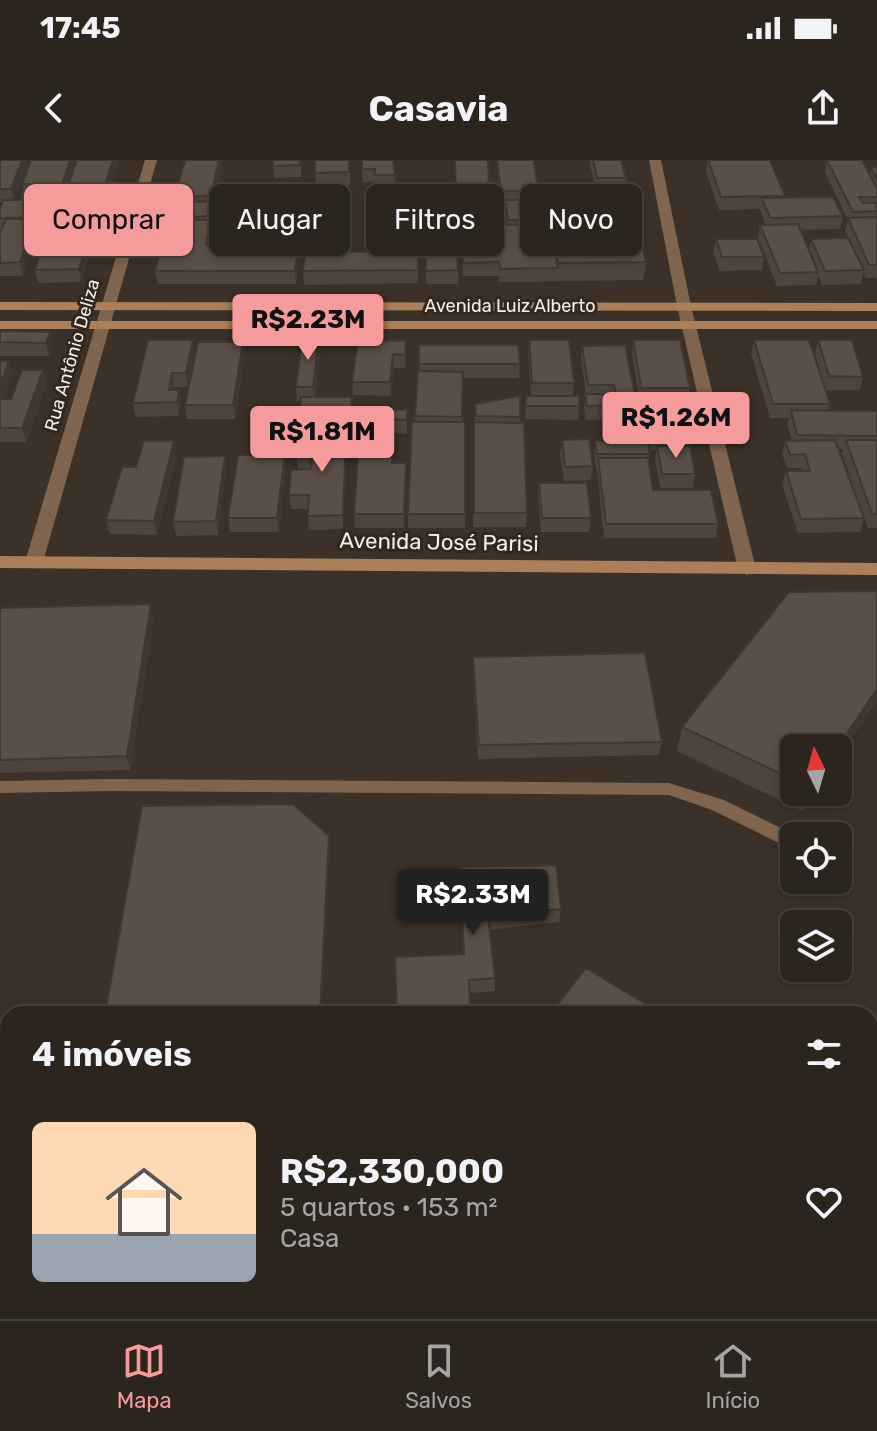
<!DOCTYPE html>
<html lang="pt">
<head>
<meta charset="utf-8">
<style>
  :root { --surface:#2c251e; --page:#38312b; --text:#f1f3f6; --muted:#a6a5a4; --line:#48423c; --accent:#f59b9c }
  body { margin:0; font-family:Rubik,sans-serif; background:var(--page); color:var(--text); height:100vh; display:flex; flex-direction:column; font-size:30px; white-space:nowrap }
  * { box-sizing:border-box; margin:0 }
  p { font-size:26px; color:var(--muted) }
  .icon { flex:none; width:44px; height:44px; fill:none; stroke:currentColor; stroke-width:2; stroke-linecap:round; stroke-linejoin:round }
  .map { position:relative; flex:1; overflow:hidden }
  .panel { position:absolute; left:0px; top:846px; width:878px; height:314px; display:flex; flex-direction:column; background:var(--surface); border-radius:24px 24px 0 0; box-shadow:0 4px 12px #0003,0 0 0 2px var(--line) }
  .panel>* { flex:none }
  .guide { position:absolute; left:24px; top:24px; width:830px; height:72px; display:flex; gap:16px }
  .needle { width:52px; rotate:355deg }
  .fabs { position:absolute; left:780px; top:574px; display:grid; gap:16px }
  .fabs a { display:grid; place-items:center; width:72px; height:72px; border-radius:12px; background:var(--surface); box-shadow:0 4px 12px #0003,0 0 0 2px var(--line); font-size:40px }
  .price { position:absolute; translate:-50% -68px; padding:0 18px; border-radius:8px; background:var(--accent); color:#111; font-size:26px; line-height:52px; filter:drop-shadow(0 2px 4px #0008) }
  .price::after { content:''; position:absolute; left:50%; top:48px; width:24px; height:18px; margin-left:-12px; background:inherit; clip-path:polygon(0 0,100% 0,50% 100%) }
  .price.on { background:#222; color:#fff }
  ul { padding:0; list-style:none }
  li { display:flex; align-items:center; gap:24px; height:200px; padding:0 32px }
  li+li { border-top:2px solid var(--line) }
  li span { display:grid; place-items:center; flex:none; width:224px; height:160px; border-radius:12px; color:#555 }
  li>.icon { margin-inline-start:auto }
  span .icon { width:96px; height:96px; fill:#fffc; stroke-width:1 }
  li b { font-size:34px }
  h2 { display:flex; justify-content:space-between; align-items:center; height:96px; padding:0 32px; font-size:34px }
  .pill { padding:0 28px; border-radius:12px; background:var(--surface); box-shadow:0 4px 12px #0003,0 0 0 2px var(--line); font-size:28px; line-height:72px }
  .pill.on { background:var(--accent); color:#111 }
  .status { display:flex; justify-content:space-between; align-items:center; height:56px; padding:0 40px; background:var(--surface); direction:ltr }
  .status svg { height:22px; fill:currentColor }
  header { display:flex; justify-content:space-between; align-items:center; height:104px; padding:0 32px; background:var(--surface); font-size:36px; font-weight:700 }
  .tab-bar { display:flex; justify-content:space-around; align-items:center; height:112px; border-top:2px solid var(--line); background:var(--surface); font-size:22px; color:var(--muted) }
  .tab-bar a { display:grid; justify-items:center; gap:4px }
  .tab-bar .on { color:var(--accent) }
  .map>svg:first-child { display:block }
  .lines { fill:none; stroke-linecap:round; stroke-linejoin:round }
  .lane { fill:#80644d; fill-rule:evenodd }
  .street { fill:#80644d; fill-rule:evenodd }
  .secondary { fill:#aa7f59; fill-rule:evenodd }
  .wall { fill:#4d443c; fill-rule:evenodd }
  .shaded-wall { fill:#3f3731 }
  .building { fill:#5a4f46; stroke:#3f3731; stroke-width:2 }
  .labels { text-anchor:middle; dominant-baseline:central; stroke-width:6; stroke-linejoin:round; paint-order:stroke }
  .far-street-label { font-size:18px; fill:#f5eee9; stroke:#30271f }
  .street-label { font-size:22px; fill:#f5eee9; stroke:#30271f }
</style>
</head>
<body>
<div class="status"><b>17:45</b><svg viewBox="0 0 49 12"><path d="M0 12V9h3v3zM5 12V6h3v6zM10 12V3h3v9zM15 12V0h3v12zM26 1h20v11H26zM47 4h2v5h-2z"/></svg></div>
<header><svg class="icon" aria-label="back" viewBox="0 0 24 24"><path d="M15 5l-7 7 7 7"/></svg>Casavia<svg class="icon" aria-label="share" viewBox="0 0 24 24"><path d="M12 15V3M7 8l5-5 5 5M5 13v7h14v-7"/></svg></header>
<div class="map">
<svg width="877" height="1159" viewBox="0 0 877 1159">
  <rect width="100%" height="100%" fill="#3b3128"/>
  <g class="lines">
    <!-- lane -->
    <path class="lane" d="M111 619 669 623 724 640 793 674 794 682 787 686 781 684 712 650 669 635 111 631 0 633V621Z
      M0 1095 8 1098V1120L0 1117Z
      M115 1152H146L149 1159H118Z"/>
    <!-- street -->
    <path class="street" d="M145 0H157L43 402 34 408 28 406 25 402Z
      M649 0H661L691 146 756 409 747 415 738 409 677 146Z"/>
    <!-- secondary -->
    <path class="secondary" d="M0 142 877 143V151L0 150Z
      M0 161H877V169H0Z
      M0 396 877 403V415L0 408Z"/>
  </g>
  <!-- wall -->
  <path class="wall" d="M0 0 29 3 14 40H68L66 33 65 37H25L22 24 31 0H76V2L77 0H119L105 44H98L101 56 97 69H94L95 76 81 122 38 123 35 110 48 70H38L23 116H0V73L2 71H0V49L3 42H0Z
    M301 0V17L274 18 273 6Z
    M350 0V25L316 26 315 13Z
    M361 0 395 15V27L376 28V22H363Z
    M455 0 489 27V40H456Z
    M496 0H534L538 31V40H541L542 24 571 36V39H587L588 25H595L590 5 591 0H621L626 18 625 24 631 36V43L646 102 643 120 499 122V116H463L460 55 489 65H506L505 44H501ZM541 73H550L552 89H544Z
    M707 0 785 36V38L843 56 840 69 800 70 809 89 811 79 850 82 845 71 848 60 825 13 827 0 870 13 871 8 877 7V120L876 118H866L863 113 861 124 822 125 818 115 816 125 777 126 758 78 760 65H765L760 49 719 50 706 12Z
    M222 4 214 41 270 39 271 61H302L303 74 296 124H158L155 111 187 60V49H177L175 36ZM257 67 254 84H211L213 69Z
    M347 27 350 62 349 92H386L417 66 418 123 304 125 303 111 311 50 310 28Z
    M426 63 458 110V124H426Z
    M716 79 764 97 762 110 720 111 713 93Z
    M0 171 50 172 53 185 49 196H0Z
    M193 180 195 193 189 225 245 195 235 259H187L185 245 188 227H174V230H179L181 243 179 256 136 257 133 243Z
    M358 180 406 194 405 208H394L391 236 353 235 352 222Z
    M529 180 574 223 573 236 579 246 578 260 525 259 526 236H531L528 193Z
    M633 180 690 228 688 242H640L632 194Z
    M754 180 823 222 815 193 818 180 863 217 860 230H826L830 244 829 250 877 251V368H868L864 358 860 372 798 373 782 325 786 311H802L801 308H787L782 294 785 281 792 280 787 264 789 258H770L751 193ZM839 289H843L842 294 861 349Z
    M419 185 520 204 519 218H463L462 262H465V368H408V354L419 211Z
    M582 186 637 245 635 259 586 260 584 248 586 234 581 199Z
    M320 191 315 237 353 251 352 272H300L299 259 301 241H297L296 227Z
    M0 201H9L13 214 3 239H11L43 210 47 223 26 282H0Z
    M520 236V263L527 353 526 367H473L474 276 475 244Z
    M645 247 689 276 688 286 695 314 693 328H660L655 300 656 290H649V304L653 330 718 364 716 378H604L597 308H596L594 295 595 281H606L607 264H643Z
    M407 250V274L393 273V303L406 317 404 368H355L354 354 360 258Z
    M346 274 347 288 343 369 309 370 308 349H291L289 335 298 310 297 297Z
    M562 280 593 306 591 320 564 321 560 293Z
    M174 281 177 295 157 375 110 374 106 360 136 307Z
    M225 296 226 310 218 375 176 376 173 362Z
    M286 309 279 372H230L228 358Z
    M539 323 591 358 589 372H541L538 337Z
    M877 431V541L838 599 794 588V632H816L803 651 677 591 682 567Z
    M0 448 154 458 130 610 0 613Z
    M473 497 662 582 659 595 478 599 473 511Z
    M460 707 561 749 559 762 489 770 495 818V831L469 833 463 794Z"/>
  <!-- shaded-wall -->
  <path class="shaded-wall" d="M22 0H28L29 3 14 42 11 29Z
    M70 0H76V2L65 37 62 24Z
    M113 0H119V2L105 44 103 31Z
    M219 0H222V4L212 48 211 36Z
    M98 43 101 56 97 69 94 56Z
    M350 49V62L348 105 347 92Z
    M36 59 39 72 23 116 20 102Z
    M211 60 213 73 208 98 206 84Z
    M302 61 303 74 296 124 295 111Z
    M93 63 95 76 81 122 79 109Z
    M50 172 53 185 49 196 46 183Z
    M319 178 320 191 314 241 313 227Z
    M193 180 195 193 188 227 186 213Z
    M243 182 245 195 235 259 233 245Z
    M393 194 394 208 391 236 390 222Z
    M9 201 13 214 0 247V224Z
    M43 210 47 223 26 282 22 268Z
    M172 213 174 227 171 244 169 230Z
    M179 230 181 243 179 256 177 242Z
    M352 237 353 251 352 272 351 258Z
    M346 274 347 288 343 369V355Z
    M174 281 177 295 157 375 154 361Z
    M285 295 286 309 279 372 277 358Z
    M225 296 226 310 218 375 216 361Z
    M151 444 154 458 130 610 127 596Z
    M877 529V541L838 599 837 588Z
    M809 632H816L803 651Z
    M329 676 330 690 322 854H320Z"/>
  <!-- building -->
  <path class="building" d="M0 0H22L11 29H0Z
    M31 0H70L62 24H22Z
    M77 0H113L103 31H66Z
    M185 0H219L211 36H175Z
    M273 0H300V5L273 6Z
    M315 0H349V12L315 13Z
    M362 0H393L395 15H375V9H362Z
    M455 0H488L489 27H456Z
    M497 0H534L538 31H501Z
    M593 0H621L626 18H597Z
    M708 0H770L785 36 721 37Z
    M827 0H862L877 28V37H859L863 43H876L877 51 853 52Z
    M877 7V20L871 8Z
    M569 23 571 36H544L542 24Z
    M628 24 631 36 591 37 588 25Z
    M347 27 348 45 311 47 310 28Z
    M833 37 843 56 770 58 762 38Z
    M629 38 634 56 551 57V60H508L505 40Z
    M79 39 78 43H98L94 56 0 58V49L3 40Z
    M270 39V54L186 57 188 42Z
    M350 49 347 92H386V66H417L418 110 303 111 309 50Z
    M460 55H488L489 65 540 64 544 89H555L558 108 500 109 499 102 463 103Z
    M635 56 646 102 558 103 551 57Z
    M877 57V105H869L848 58Z
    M6 59H36L20 102 0 103V73Z
    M170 60H211L206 84H254L258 61H302L295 111H155Z
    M456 62 458 110 426 111V63Z
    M93 63 79 109 35 110 49 68Z
    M798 64 818 112 780 113 760 65Z
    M848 78 864 110 825 111 811 79Z
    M716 79H757L764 97H722Z
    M0 171 50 172 46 183 0 182Z
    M302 178H319L313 227H296Z
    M148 180H193L186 213H172L169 230H179L177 242 133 243Z
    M358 180 406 181 405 195 393 194 390 222H352Z
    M529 180H569L574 223H532Z
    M633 180H680L690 228H641Z
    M754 180H809L830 244H773Z
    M818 180H852L863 217 829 216Z
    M198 182H243L233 245H185Z
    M419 185H518L520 204H419Z
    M625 185 637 245 587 246 585 234H616L614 225H588L582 186Z
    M0 201H9L0 224Z
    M22 210H43L22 268H0V239H11Z
    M418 211 463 212 462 257 415 256Z
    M520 236V257L476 256 475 244Z
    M526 236H579V246H526Z
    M301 237H352L351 258 299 259Z
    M645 247H682L689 276 609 277 607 264H648Z
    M361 249 407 250V260L360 258Z
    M791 250 877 251V276L797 275Z
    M412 262H465V354H408Z
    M474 262 524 263 527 353H474Z
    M360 265H393L392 303H406L404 354H354Z
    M346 274 343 355 308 356 309 335H289L291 310 311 309 312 297H297L299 275Z
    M589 279 593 306 565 307 562 280Z
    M835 280 864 358 801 359 786 311H810L805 294 790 295 785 281Z
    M846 280H877V354H872Z
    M144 281H174L154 361 106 360 122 307H136Z
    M595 281H648L650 294H597Z
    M657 286H690L695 314H662Z
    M238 295H285L277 358H228Z
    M225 296 216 361 173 362 184 297Z
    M598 298H648L653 330H711L718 364H606Z
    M539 323H587L591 358H542Z
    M877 431V529L837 588H794V620L682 567 789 432Z
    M151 444 127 596 0 600V448Z
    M645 493 662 582 479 585 473 497Z
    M293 644 329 676 320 854H105L142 646Z
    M556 705 561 749 488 757 495 818 469 820 470 854H397L395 797 464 794 460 707Z
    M586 808 654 849 651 854H550Z"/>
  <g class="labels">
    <!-- far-street labels -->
    <g class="far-street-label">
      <text x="510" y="146">Avenida Luiz Alberto</text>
      <text transform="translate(72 195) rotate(-74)">Rua Antônio Deliza</text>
    </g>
    <!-- street labels -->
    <g class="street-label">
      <text transform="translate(439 382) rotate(1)">Avenida José Parisi</text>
    </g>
  </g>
</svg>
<div class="fabs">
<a><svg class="needle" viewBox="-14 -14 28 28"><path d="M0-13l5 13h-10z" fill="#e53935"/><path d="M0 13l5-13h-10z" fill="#a6a5a4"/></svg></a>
<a><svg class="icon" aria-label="locate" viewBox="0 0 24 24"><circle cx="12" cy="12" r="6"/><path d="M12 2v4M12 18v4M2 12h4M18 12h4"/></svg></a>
<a><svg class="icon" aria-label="layers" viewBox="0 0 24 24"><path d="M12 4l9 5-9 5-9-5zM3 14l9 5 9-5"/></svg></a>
</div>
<b class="price" style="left:308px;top:202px">R$2.23M</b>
<b class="price" style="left:676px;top:300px">R$1.26M</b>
<b class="price" style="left:322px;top:314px">R$1.81M</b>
<b class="price on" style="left:473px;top:777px">R$2.33M</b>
<div class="guide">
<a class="pill on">Comprar</a>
<a class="pill">Alugar</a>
<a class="pill">Filtros</a>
<a class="pill">Novo</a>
</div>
<section class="panel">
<h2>4 imóveis<svg class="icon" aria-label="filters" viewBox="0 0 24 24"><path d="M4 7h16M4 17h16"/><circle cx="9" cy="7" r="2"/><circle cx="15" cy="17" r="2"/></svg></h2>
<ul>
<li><span style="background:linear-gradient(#ffd9b3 70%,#9aa5b1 0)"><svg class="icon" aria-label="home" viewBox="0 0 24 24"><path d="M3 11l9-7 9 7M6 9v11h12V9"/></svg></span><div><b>R$2,330,000</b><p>5 quartos · 153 m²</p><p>Casa</p></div><svg class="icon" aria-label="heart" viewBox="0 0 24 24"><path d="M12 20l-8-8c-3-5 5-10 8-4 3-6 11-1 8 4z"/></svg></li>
</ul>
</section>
</div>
<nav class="tab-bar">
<a class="on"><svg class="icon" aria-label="map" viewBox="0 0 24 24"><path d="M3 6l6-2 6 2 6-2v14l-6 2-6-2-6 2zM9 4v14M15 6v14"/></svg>Mapa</a>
<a><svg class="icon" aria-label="saved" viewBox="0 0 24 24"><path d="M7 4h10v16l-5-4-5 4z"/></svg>Salvos</a>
<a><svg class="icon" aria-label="home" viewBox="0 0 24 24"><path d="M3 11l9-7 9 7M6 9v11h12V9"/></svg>Início</a>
</nav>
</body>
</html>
